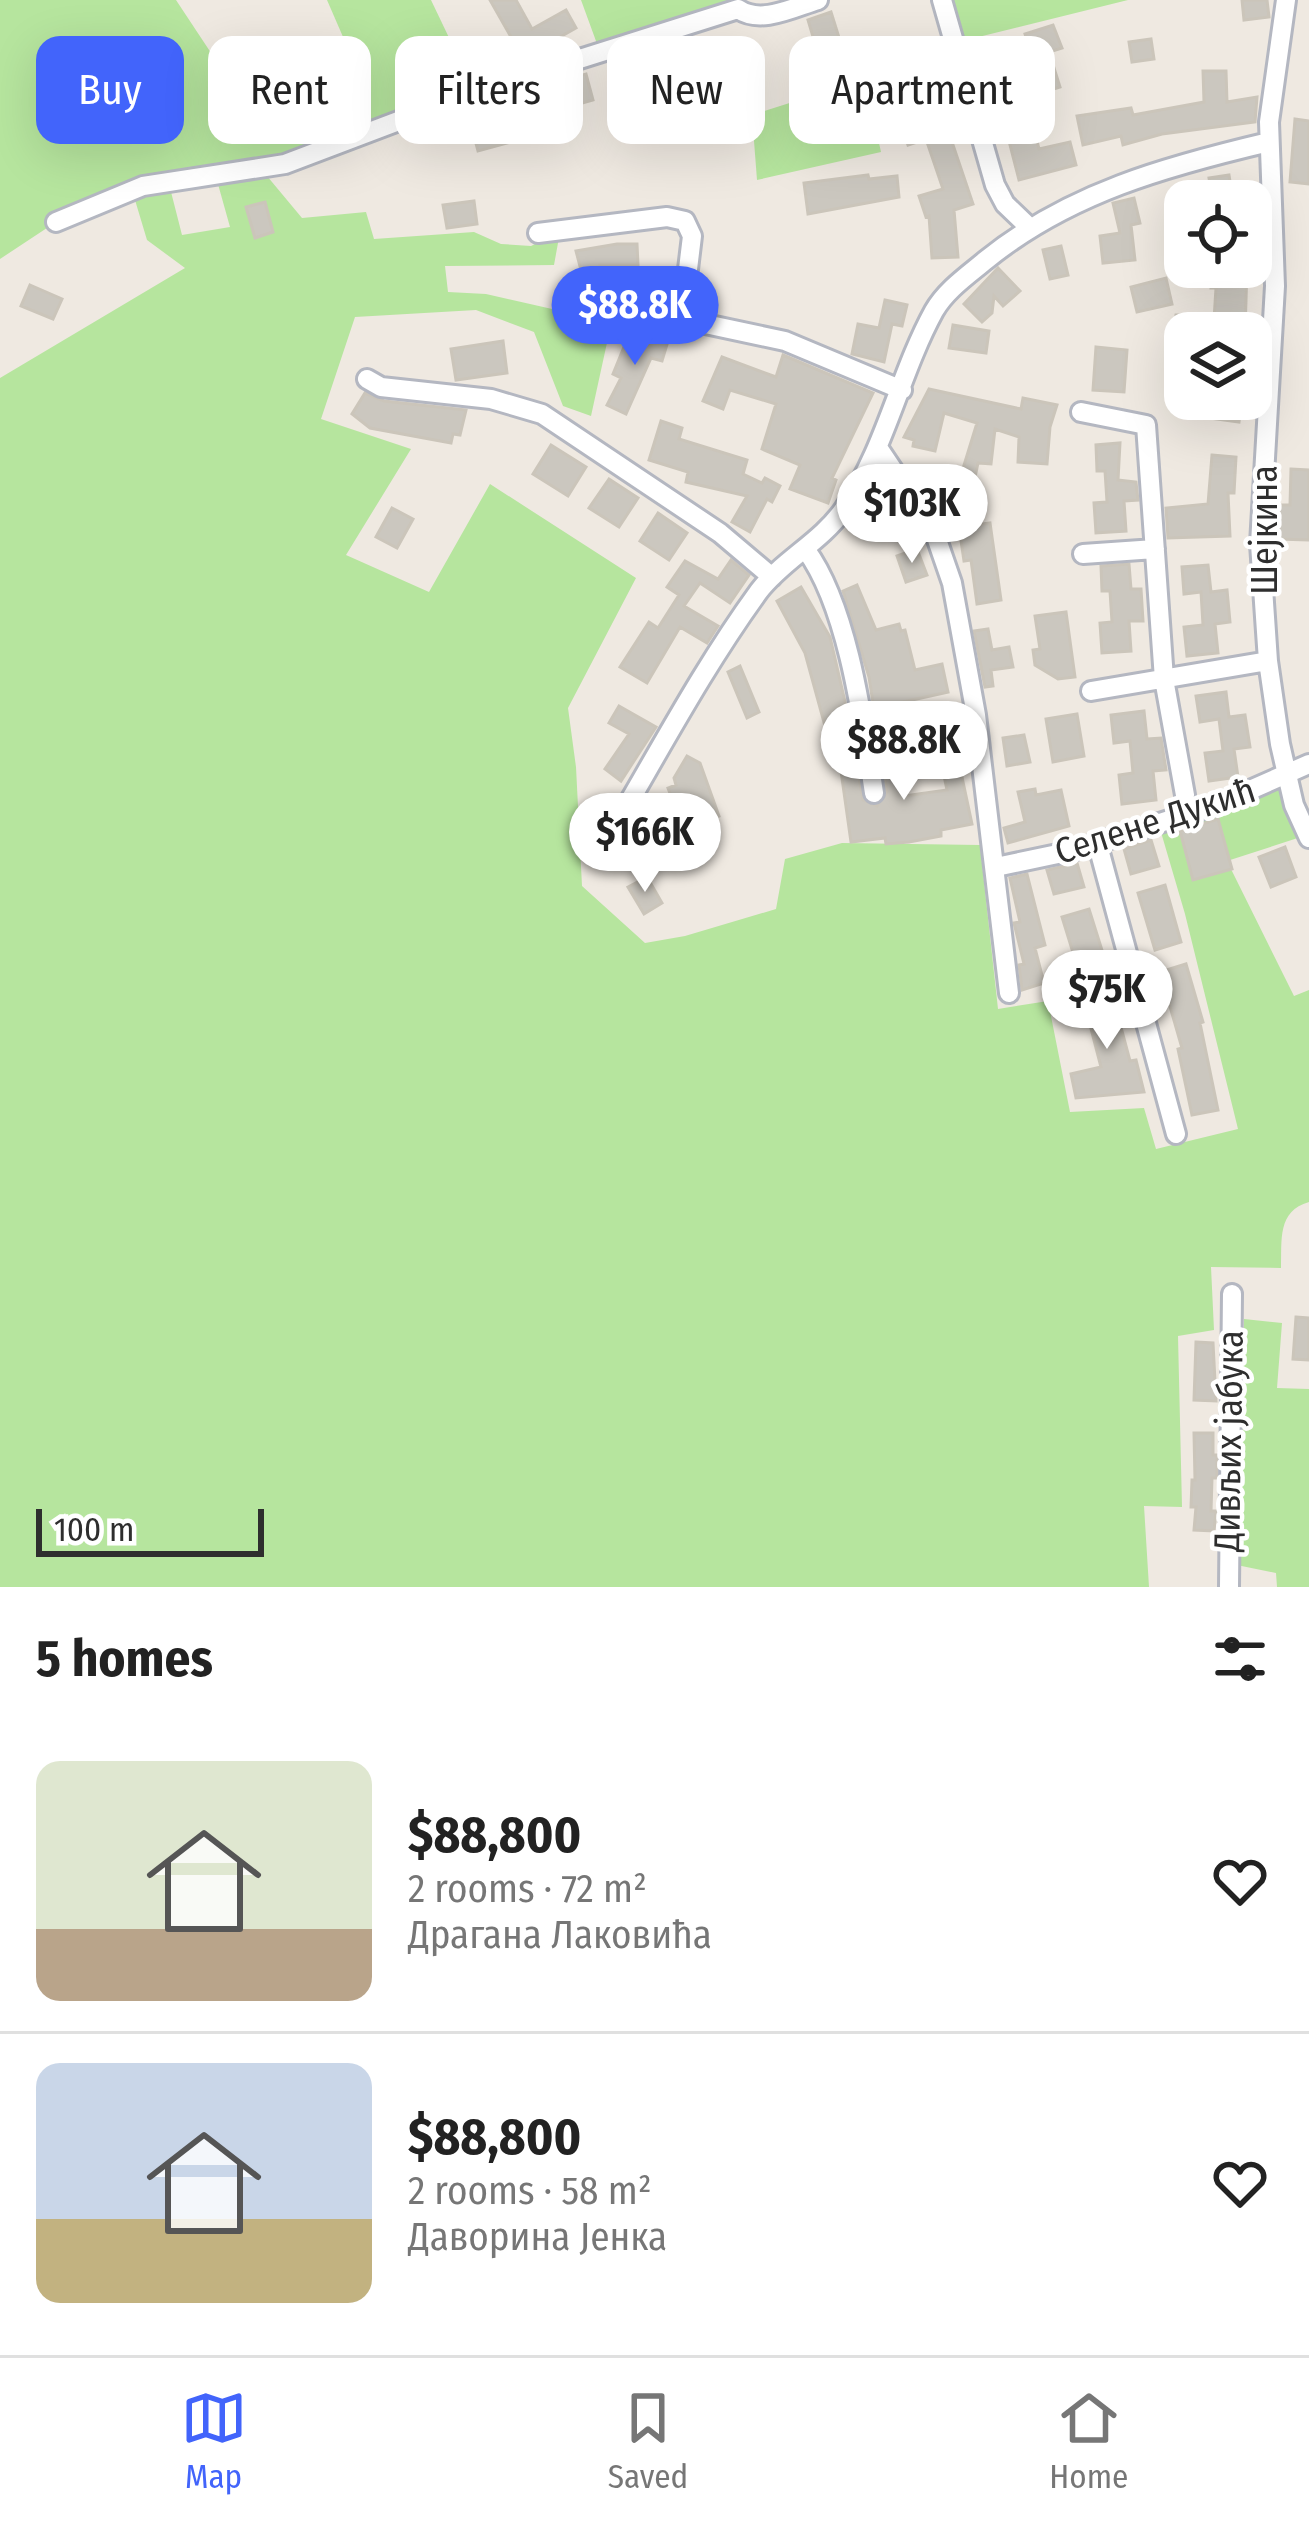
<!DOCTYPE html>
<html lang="en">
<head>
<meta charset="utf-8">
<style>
  :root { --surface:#fff; --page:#f2f2f2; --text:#222; --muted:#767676; --line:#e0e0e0; --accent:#4264fb }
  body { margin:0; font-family:"Fira Sans Condensed",sans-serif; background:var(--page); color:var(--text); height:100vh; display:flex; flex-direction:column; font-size:45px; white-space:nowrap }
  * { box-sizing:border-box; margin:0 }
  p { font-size:39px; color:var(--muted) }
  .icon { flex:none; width:66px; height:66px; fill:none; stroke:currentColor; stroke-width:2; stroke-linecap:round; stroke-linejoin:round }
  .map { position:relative; height:1587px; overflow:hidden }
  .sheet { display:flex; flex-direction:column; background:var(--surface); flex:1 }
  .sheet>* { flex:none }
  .guide { position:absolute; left:36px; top:36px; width:1239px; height:108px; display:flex; gap:24px }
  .fabs { position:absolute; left:1164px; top:180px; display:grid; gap:24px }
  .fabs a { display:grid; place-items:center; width:108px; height:108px; border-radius:24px; background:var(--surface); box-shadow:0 12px 48px #0002; font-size:60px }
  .scale { position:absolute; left:36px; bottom:30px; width:228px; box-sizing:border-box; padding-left:12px; border:6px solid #2e2e2e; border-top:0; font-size:33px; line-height:42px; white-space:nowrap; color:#2e2e2e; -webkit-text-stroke:9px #fff; paint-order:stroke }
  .price { position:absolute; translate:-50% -102px; padding:0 27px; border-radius:42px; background:#fff; color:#222; font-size:39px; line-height:78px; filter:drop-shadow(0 3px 6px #0008) }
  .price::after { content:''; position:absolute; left:50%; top:72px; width:36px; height:27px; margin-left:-18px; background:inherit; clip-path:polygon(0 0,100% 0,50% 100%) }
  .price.selected { background:var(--accent); color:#fff }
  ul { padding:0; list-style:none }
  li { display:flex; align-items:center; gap:36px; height:300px; padding:0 36px }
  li+li { border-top:3px solid var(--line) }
  li span { display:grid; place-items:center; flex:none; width:336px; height:240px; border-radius:24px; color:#555 }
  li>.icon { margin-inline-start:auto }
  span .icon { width:144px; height:144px; fill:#fffc; stroke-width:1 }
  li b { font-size:51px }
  h2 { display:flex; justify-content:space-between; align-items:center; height:144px; padding:0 36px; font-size:51px }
  .pill { padding:0 42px; border-radius:24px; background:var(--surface); box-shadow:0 12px 48px #0002; font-size:42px; line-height:108px }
  .pill.selected { background:var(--accent); color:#fff }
  .tab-bar { display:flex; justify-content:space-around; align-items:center; height:168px; border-top:3px solid var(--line); background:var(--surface); font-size:33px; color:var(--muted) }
  .tab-bar a { display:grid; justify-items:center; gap:6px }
  .tab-bar .selected { color:var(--accent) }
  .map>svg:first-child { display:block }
  .green { fill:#b6e59e; fill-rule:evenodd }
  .building { fill:#cbc7bf; stroke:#cbc5ba; stroke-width:3 }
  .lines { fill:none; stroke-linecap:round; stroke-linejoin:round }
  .minor-casing { stroke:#b4b7c1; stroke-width:24 }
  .minor { stroke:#fff; stroke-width:18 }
  .labels { text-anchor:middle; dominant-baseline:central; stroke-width:9; stroke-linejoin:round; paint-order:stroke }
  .street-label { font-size:36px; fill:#2e2e2e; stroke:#fff }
</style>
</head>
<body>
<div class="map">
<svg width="1309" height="1587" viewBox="0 0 1309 1587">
  <rect width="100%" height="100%" fill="#efe9e1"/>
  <!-- green -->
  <path class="green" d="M0 0H176L217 62 246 47 276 102 350 53 327 0H431L475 92 262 170 302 218 366 212 374 239 474 232 501 244 531 246 560 232 554 265 445 266 448 292 486 294 605 321 610 329 591 416 563 406 534 332 476 310 355 317 321 419 411 449 346 555 429 592 490 484 636 578 568 708 576 767 582 886 645 943 685 936 776 909 785 859 842 843 980 845 998 1009 1048 1001 1070 1112 1144 1108 1156 1149 1238 1129 1185 914 1158 822 1285 773 1307 835 1227 861 1294 996 1309 990V1202C1277 1211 1282 1240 1281 1268L1211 1267 1214 1330 1178 1336 1182 1507 1144 1506 1149 1587H0V378L185 268 147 240 132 190 56 222 0 259ZM216 177 230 227 182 235 169 184Z
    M581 0H733L738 9 600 52Z
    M942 0H1128L954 43Z
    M865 79 881 152 757 180 752 115Z
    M1244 1319 1282 1323 1277 1388 1309 1389V1587H1277L1276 1573 1227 1563 1229 1487 1242 1492Z"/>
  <!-- building -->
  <path class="building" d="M490 0H516L532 29 566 10 576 28 523 58Z
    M1242 0H1267L1269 17 1244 20Z
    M831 12 846 60 822 67 808 20Z
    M1053 25 1062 48 1049 52 1060 87 1034 95 1032 88 1002 97 996 80 1035 66 1025 34Z
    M1151 39 1154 59 1132 62 1129 42Z
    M297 41 317 68 281 89 267 63Z
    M939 52 956 99 947 102 958 137 951 139 973 204 954 210 958 257 932 258 929 216 926 217 919 196 943 189 926 139 908 145 893 100 926 87 916 60Z
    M642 57 649 78 626 85 619 64Z
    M1203 71H1226L1227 102 1257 97 1255 122 1162 134 1123 145 1121 136 1083 145 1077 116 1131 108 1133 115 1204 102Z
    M720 73 726 99 699 106 693 80Z
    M586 74 593 100 572 106 564 80Z
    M521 92 526 108 550 102 558 129 478 151 474 136 488 132 486 124 513 116 507 96Z
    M1295 119 1309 121V184L1290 182Z
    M1034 130 1039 149 1070 142 1076 165 1019 180 1008 137Z
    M868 175 869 179 897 176 899 197 808 214 804 183Z
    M1229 175 1233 201H1213L1209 178Z
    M1134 198 1140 223 1131 225 1135 260 1103 263 1100 236 1120 233 1113 203Z
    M474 201 477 224 447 228 443 205Z
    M265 202 273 232 255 238 246 207Z
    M617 244H637L638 265H600L602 291 587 293 576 251Z
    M1061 246 1068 275 1050 279 1043 250Z
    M1212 267H1247L1245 333H1219L1220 320H1214L1216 288H1211Z
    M998 268 1020 291 1003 306 994 296 992 313 982 322 964 304Z
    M1166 278 1172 304 1137 312 1131 287Z
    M30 285 62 299 53 319 21 306Z
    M885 300 907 305 902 326 892 324 884 362 852 354 858 324 879 328Z
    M1176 315H1185V362L1172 361Z
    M953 325 989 331 986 353 949 348Z
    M637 332 668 341 662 361 651 358 626 414 607 405 621 378 613 374 626 342 634 344Z
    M503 341 507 373 456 380 451 349Z
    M1096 347 1127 350 1124 392 1093 390Z
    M783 355 873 393 832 478 836 480 828 503 790 489 800 465 762 449 776 404 730 390 723 409 703 401 722 357 776 377Z
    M929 389 1021 409 1023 398 1057 405 1050 427 1047 464 1018 462 1019 437 995 429 991 464 978 463 970 501 956 497 955 503 943 501 944 495 939 494 944 472 961 475 977 423 944 413 935 451 913 446 914 440 904 437Z
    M365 393 384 401 466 410 460 435 453 434 451 443 370 428 352 414Z
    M1204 399H1242L1239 422 1202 417Z
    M661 421 682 428 679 439 747 460 743 474 762 483 765 478 780 486 772 502 767 499 750 532 732 522 747 496 686 482 688 472 649 460Z
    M1120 443 1118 480 1136 482 1138 500 1124 501 1126 531 1096 533 1094 503 1107 502 1105 471H1097L1096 445Z
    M551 445 586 467 568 496 533 474Z
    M1212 455 1236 457 1234 493H1228L1230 536 1168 538 1166 508 1208 504Z
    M1291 469 1309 470V540L1278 539 1279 505H1290Z
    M609 479 638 498 619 527 589 508Z
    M890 493 909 518 889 534 869 511Z
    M392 508 413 519 397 548 376 537Z
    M658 513 687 533 669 560 640 541Z
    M990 523 1001 600 977 604 971 560 964 561 959 527Z
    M917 549 927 575 906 582 897 556Z
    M731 560 749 575 730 603 700 583 684 606 718 626 707 643 680 627 647 683 620 667 649 622 658 628 679 595 667 587 685 561 718 579Z
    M1129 564 1131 589H1141L1143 621H1129L1131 651 1102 653 1100 623 1112 622 1110 591H1102L1101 566Z
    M1208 565 1211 592 1227 590 1230 622 1215 624 1218 653 1187 656 1184 627 1203 625 1201 592 1184 594 1182 567Z
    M857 585 876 630 899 624 901 631 905 630 915 670 942 664 948 692 894 704 895 712 875 716 869 677 843 591Z
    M801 587 830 637 846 706 840 707 843 722 825 726 805 653 777 601Z
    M1066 612 1075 677 1058 679 1035 665 1033 650 1040 649 1035 616Z
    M988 629 992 650 1009 647 1013 667 991 670 993 686 985 687 974 631Z
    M740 666 759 712 747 718 728 672Z
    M1226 692 1229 717 1245 715 1250 747 1234 749 1238 777 1209 781 1205 753 1223 751 1219 719 1200 722 1196 696Z
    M619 706 656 727 621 781 605 769 629 734 609 723Z
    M1144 711 1147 739 1161 738 1166 770 1153 771 1156 800 1122 804 1119 775 1133 773 1130 741 1114 743 1111 715Z
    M1077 714 1084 756 1053 762 1046 719Z
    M1024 735 1030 762 1007 766 1003 738Z
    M896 741 904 796 947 790 939 752 956 749 972 824 941 830V836L909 842 886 844 885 838 851 842 839 757 855 755 863 800 877 806 887 792 880 744Z
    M687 756 700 763 719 816 692 826 681 798 673 801 668 788 676 785 674 778Z
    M1035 789 1036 795 1061 790 1069 826 1008 843 1004 828 1025 822 1018 792Z
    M1218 819 1232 869 1193 880 1180 831Z
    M1151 840 1159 866 1131 874 1124 849Z
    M1285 847 1296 877 1271 887 1259 857Z
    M1077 863 1084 887 1054 894 1047 870Z
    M1027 874 1045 945 1035 948 1044 983 1022 990 1019 965 1024 964 1014 923 1020 922 1010 878Z
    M647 877 662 903 644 914 628 887Z
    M1165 885 1181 942 1155 950 1138 893Z
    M1089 909 1106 963 1079 972 1062 917Z
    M1186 964 1203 1022 1200 1023 1218 1110 1192 1115 1178 1049 1182 1048 1160 972Z
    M1110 986 1130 1061 1136 1060 1144 1092 1076 1098 1071 1074 1101 1067 1082 994Z
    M1296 1317 1309 1318V1360L1293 1359Z
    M1196 1342 1213 1343 1216 1401 1194 1400Z
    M1194 1433H1213V1455H1217V1478H1212L1211 1511H1216L1214 1531 1194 1530 1196 1507H1191L1192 1480H1195Z"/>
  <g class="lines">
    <!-- minor casing -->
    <g class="minor-casing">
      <path id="minor" d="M942 0 995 185 1005 204 1029 227
        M1286 0 1269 122 1275 286 1260 544 1268 661 1280 744 1294 805 1309 838
        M56 222 143 186 285 164 475 92 738 9C761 25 794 7 818 0
        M538 233 667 217 685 221 692 236 682 319 785 341 902 390
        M367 379 381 387 491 399 542 414 720 533 772 577
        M1081 412 1146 425 1164 679 1185 795
        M879 449 934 531 952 583 976 715 1009 993
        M806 550C848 607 863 722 874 793
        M1083 554 1155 549
        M1091 691 1268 661
        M1097 842 1176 1134
        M602 848C653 763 700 672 759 591 783 560 821 542 844 509 886 448 899 375 934 311 946 290 968 275 986 260 1069 193 1167 166 1269 142
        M996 867 1072 851 1216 805 1309 764
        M1229 1587 1232 1294"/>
    </g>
    <!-- minor -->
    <use href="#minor" class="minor"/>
  </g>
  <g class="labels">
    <!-- street labels -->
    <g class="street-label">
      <text transform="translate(1265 530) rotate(-90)">Шејкина</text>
      <text transform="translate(1155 821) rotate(-18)">Селене Дукић</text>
      <text transform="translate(1229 1441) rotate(-89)">Дивљих јабука</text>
    </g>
  </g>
</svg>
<div class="fabs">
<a><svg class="icon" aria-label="locate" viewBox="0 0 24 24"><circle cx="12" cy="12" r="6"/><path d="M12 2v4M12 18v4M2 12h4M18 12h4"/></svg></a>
<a><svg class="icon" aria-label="layers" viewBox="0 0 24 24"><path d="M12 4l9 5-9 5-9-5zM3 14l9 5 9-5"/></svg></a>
</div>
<div class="scale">100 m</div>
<b class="price selected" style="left:635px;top:368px">$88.8K</b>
<b class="price" style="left:912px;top:566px">$103K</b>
<b class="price" style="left:904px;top:803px">$88.8K</b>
<b class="price" style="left:645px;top:895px">$166K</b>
<b class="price" style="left:1107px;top:1052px">$75K</b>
<div class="guide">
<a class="pill selected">Buy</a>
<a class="pill">Rent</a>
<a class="pill">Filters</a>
<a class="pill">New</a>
<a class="pill">Apartment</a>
</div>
</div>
<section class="sheet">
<h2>5 homes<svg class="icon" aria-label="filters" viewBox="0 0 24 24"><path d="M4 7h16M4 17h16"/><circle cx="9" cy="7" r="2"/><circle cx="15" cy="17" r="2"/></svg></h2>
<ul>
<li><span style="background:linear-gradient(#dfe7d0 70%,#b9a48a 0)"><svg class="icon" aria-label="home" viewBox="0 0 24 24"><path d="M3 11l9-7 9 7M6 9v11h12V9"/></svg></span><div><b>$88,800</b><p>2 rooms · 72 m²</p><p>Драгана Лаковића</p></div><svg class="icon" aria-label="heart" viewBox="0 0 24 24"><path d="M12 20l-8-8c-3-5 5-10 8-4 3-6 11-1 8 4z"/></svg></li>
<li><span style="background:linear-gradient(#c9d6e8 65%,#c2b280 0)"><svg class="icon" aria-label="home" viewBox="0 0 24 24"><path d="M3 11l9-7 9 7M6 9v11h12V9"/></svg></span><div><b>$88,800</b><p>2 rooms · 58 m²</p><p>Даворина Јенка</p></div><svg class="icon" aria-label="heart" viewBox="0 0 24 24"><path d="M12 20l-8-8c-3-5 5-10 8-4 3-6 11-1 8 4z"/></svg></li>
</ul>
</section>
<nav class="tab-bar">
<a class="selected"><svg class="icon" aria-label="map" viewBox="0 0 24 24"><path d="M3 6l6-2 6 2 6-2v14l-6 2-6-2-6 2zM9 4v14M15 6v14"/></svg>Map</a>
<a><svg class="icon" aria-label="saved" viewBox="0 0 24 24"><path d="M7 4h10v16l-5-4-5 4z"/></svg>Saved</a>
<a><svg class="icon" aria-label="home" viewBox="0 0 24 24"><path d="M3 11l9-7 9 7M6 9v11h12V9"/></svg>Home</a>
</nav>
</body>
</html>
